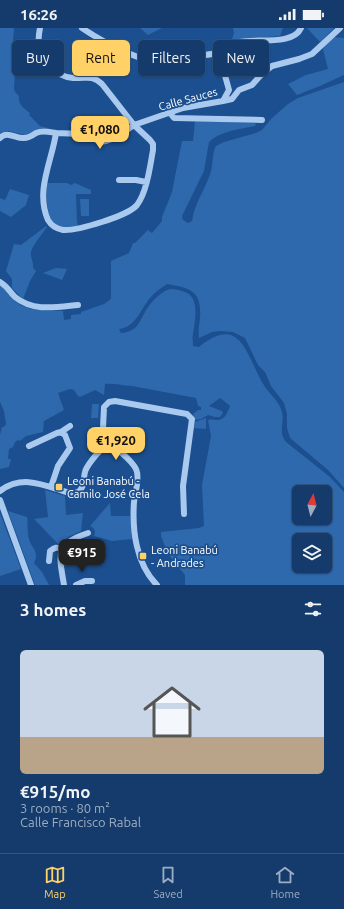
<!DOCTYPE html>
<html lang="en">
<head>
<meta charset="utf-8">
<style>
  :root { --surface:#143b6b; --page:#1d4271; --text:#f1f3f6; --muted:#9dadc1; --line:#33557e; --accent:#ffd166 }
  body { margin:0; font-family:Ubuntu,sans-serif; background:var(--page); color:var(--text); height:100vh; display:flex; flex-direction:column; font-size:15px; white-space:nowrap }
  * { box-sizing:border-box; margin:0 }
  p { font-size:13px; color:var(--muted) }
  .icon { flex:none; width:22px; height:22px; fill:none; stroke:currentColor; stroke-width:2; stroke-linecap:round; stroke-linejoin:round }
  .map { position:relative; height:557px; overflow:hidden }
  .side { display:flex; flex-direction:column; background:var(--surface); flex:1 }
  .side>* { flex:none }
  .top-card { position:absolute; left:12px; top:12px; width:320px; height:36px; display:flex; gap:8px }
  .needle { width:26px; rotate:7deg }
  .fabs { position:absolute; left:292px; top:457px; display:grid; gap:8px }
  .fabs a { display:grid; place-items:center; width:40px; height:40px; border-radius:6px; background:var(--surface); box-shadow:0 1px 3px #0004,0 0 0 1px var(--line); font-size:20px }
  .price { position:absolute; translate:-50% -34px; padding:0 9px; border-radius:8px; background:var(--accent); color:#111; font-size:13px; line-height:26px; filter:drop-shadow(0 1px 2px #0008) }
  .price::after { content:''; position:absolute; left:50%; top:24px; width:12px; height:9px; margin-left:-6px; background:inherit; clip-path:polygon(0 0,100% 0,50% 100%) }
  .price.active { background:#222; color:#fff }
  ul { padding:0; list-style:none }
  li { display:grid; align-content:center; gap:8px; height:212px; padding:0 20px }
  li span { display:grid; place-items:center; height:124px; border-radius:6px; color:#555 }
  li>.icon { margin-inline-start:auto }
  span .icon { width:72px; height:72px; fill:#fffc; stroke-width:1 }
  li b { font-size:17px }
  h2 { display:flex; justify-content:space-between; align-items:center; height:48px; padding:0 20px; font-size:17px }
  .chip { padding:0 14px; border-radius:6px; background:var(--surface); box-shadow:0 1px 3px #0004,0 0 0 1px var(--line); font-size:14px; line-height:36px }
  .chip.active { background:var(--accent); color:#111 }
  .status { display:flex; justify-content:space-between; align-items:center; height:28px; padding:0 20px; background:var(--surface); direction:ltr }
  .status svg { height:11px; fill:currentColor }
  .tabs { display:flex; justify-content:space-around; align-items:center; height:56px; border-top:1px solid var(--line); background:var(--surface); font-size:11px; color:var(--muted) }
  .tabs a { display:grid; justify-items:center; gap:2px }
  .tabs .active { color:var(--accent) }
  .map>svg:first-child { display:block }
  .green { fill:#2e69ad; fill-rule:evenodd }
  .lines { fill:none; stroke-linecap:round; stroke-linejoin:round }
  .minor { stroke:#a9c9ee; stroke-width:6 }
  .poi-dot { fill:#ffd166; stroke:#1b4f8f; stroke-width:1.5 }
  .labels { text-anchor:middle; dominant-baseline:central; stroke-width:3.5; stroke-linejoin:round; paint-order:stroke }
  .street-label { font-size:11px; fill:#fff; stroke:#1b4f8f }
  .poi-label { font-size:11px; fill:#fff; stroke:#1b4f8f; text-anchor:start }
</style>
</head>
<body>
<div class="status"><b>16:26</b><svg viewBox="0 0 49 12"><path d="M0 12V9h3v3zM5 12V6h3v6zM10 12V3h3v9zM15 12V0h3v12zM26 1h20v11H26zM47 4h2v5h-2z"/></svg></div>
<div class="map">
<svg width="344" height="557" viewBox="0 0 344 557">
  <rect width="100%" height="100%" fill="#1b4f8f"/>
  <!-- green -->
  <path class="green" d="M0 0H14L13 15 21 17 16 28 14 60 15 64 19 68C18 77 24 80 30 85L29 87 40 98 48 100 38 101 25 107 8 103 0 105Z
    M140 0H162L148 7Z
    M233 0H283L280 8 244 11 231 14 234 5Z
    M307 0H334L320 14Z
    M331 9 344 10V47L320 58 297 67 288 56 306 47 328 41 323 21Z
    M243 19 244 25 230 29 229 23Z
    M344 54V460L328 442 290 410 287 400V386L284 375 271 358 265 344 258 337 245 310 233 304 220 303 212 304 199 310C198 303 199 298 200 291 202 264 192 260 167 256 161 260 155 264 150 270 140 282 136 299 119 301L121 305C123 305 127 304 130 303 138 300 141 291 145 284 150 275 162 261 173 261 175 261 179 262 182 263 201 267 195 292 193 306 192 310 193 314 193 318L199 319C242 284 246 329 265 359 270 366 278 373 281 381 286 394 277 402 286 414L330 449 344 464V557H185V547L168 526 161 508V504L199 500 204 498 202 457 211 408 208 392C212 391 214 392 218 392 225 392 228 383 230 378L220 370 209 378 222 383 223 385 220 389H215L208 387 201 391 195 392 193 386 198 382H201V379L198 378 196 370 132 358C123 358 114 355 105 356L104 367 95 362 80 369 78 368 74 362 70 361 58 365 64 382 44 393 43 404 26 408 20 413 18 412 15 414 13 419 9 421 8 431H11L9 439 0 441V407L2 399H4L6 396 4 383 0 374V257C6 262 9 268 15 273 27 284 48 282 63 283L64 292 71 291V287L81 286V284L104 276 111 271V233L129 225 133 215H135L148 202 152 205 162 193V189L172 164 182 113H193L195 93 254 95 256 96 255 98C240 101 220 103 209 114L204 143 182 188 183 192 188 195 192 193C195 173 206 161 211 143 213 135 212 125 216 118L224 114 256 105 262 102 271 91 288 76 298 70ZM299 464H325V490H299ZM299 512H325V538H299Z
    M47 155H67L71 157 75 155 91 162V166H76L77 194 78 197C74 198 70 200 66 200 45 200 46 169 47 155Z
    M10 161 29 167 26 177 11 189 0 183V170L5 172Z
    M80 171H89V188H81Z
    M46 198 47 199C43 205 32 218 31 224 30 230 34 234 33 240L36 243 30 253 23 271 12 260V251L6 243 14 216 21 217Z
    M56 240 67 241 62 252 43 245Z
    M92 376H99L98 390H91Z
    M206 390V401L194 400 195 394Z
    M45 462 65 468 66 487 83 485 81 503 68 509 60 518 34 491 48 489Z
    M110 475 111 488H130L132 511 112 513 94 508C96 504 95 500 90 498Z
    M8 483 27 489C28 496 27 504 29 511 31 520 40 523 34 535L42 544 49 557H35Z
    M0 485 21 541 0 548Z
    M79 511 89 527V530L64 538C62 524 67 517 79 511Z"/>
  <g class="lines">
    <!-- minor -->
    <path class="minor" d="M82 0C101 13 137 32 160 35 172 37 184 31 196 28 202 27 210 27 217 25 224 22 231 16 239 14 256 10 293 18 301 0
      M223 73 232 71 239 62 252 57 260 48 272 38 299 31 312 26 340 0
      M170 85 174 90 262 92
      M56 105 82 106 91 109 100 114 106 113 115 110 134 97 183 80 223 73 229 62 224 44 215 26
      M0 110C7 102 16 111 24 110 29 110 33 107 36 105 43 102 49 104 56 105 52 133 35 163 48 192 51 197 57 201 63 202 77 203 128 188 137 177 147 164 150 138 153 122V116L150 112 134 97 102 56C91 46 86 51 73 50 56 49 40 32 39 15 38 10 39 5 40 0
      M119 152H136L146 154
      M0 254C7 258 10 264 15 269 33 284 57 279 78 277
      M61 404 70 398
      M29 418 57 405 61 404 65 407 70 420 58 438 51 459
      M102 421 104 379 109 374 115 373 187 386 192 391 183 458 184 486
      M0 463C20 448 39 455 60 462 66 464 72 467 78 464 85 460 83 451 85 444 86 439 98 423 103 421 105 420 109 419 112 419 119 421 136 437 137 444 139 454 135 465 134 474 132 502 136 536 157 557
      M0 472 31 557
      M49 533 50 523C55 519 57 519 62 521
      M64 557C59 526 54 516 88 505
      M76 557 85 553H92"/>
  </g>
  <!-- markers -->
  <g class="poi-dot">
    <rect x="55" y="455" width="8" height="8" rx="2"/>
    <rect x="139" y="524" width="8" height="8" rx="2"/>
  </g>
  <g class="labels">
    <!-- street labels -->
    <g class="street-label">
      <text transform="translate(188 71) rotate(-15)">Calle Sauces</text>
    </g>
    <!-- poi labels -->
    <g class="poi-label">
      <text x="67" y="453">Leoni Banabú -<tspan x="67" dy="13">Camilo José Cela</tspan></text>
      <text x="151" y="522">Leoni Banabú<tspan x="151" dy="13">- Andrades</tspan></text>
    </g>
  </g>
</svg>
<div class="fabs">
<a><svg class="needle" viewBox="-14 -14 28 28"><path d="M0-13l5 13h-10z" fill="#e53935"/><path d="M0 13l5-13h-10z" fill="#9dadc1"/></svg></a>
<a><svg class="icon" aria-label="layers" viewBox="0 0 24 24"><path d="M12 4l9 5-9 5-9-5zM3 14l9 5 9-5"/></svg></a>
</div>
<b class="price" style="left:100px;top:122px">€1,080</b>
<b class="price" style="left:116px;top:433px">€1,920</b>
<b class="price active" style="left:82px;top:545px">€915</b>
<div class="top-card">
<a class="chip">Buy</a>
<a class="chip active">Rent</a>
<a class="chip">Filters</a>
<a class="chip">New</a>
</div>
</div>
<section class="side">
<h2>3 homes<svg class="icon" aria-label="filters" viewBox="0 0 24 24"><path d="M4 7h16M4 17h16"/><circle cx="9" cy="7" r="2"/><circle cx="15" cy="17" r="2"/></svg></h2>
<ul>
<li><span style="background:linear-gradient(#c9d6e8 70%,#b9a48a 0)"><svg class="icon" aria-label="home" viewBox="0 0 24 24"><path d="M3 11l9-7 9 7M6 9v11h12V9"/></svg></span><div><b>€915/mo</b><p>3 rooms · 80 m²</p><p>Calle Francisco Rabal</p></div></li>
</ul>
</section>
<nav class="tabs">
<a class="active"><svg class="icon" aria-label="map" viewBox="0 0 24 24"><path d="M3 6l6-2 6 2 6-2v14l-6 2-6-2-6 2zM9 4v14M15 6v14"/></svg>Map</a>
<a><svg class="icon" aria-label="saved" viewBox="0 0 24 24"><path d="M7 4h10v16l-5-4-5 4z"/></svg>Saved</a>
<a><svg class="icon" aria-label="home" viewBox="0 0 24 24"><path d="M3 11l9-7 9 7M6 9v11h12V9"/></svg>Home</a>
</nav>
</body>
</html>
